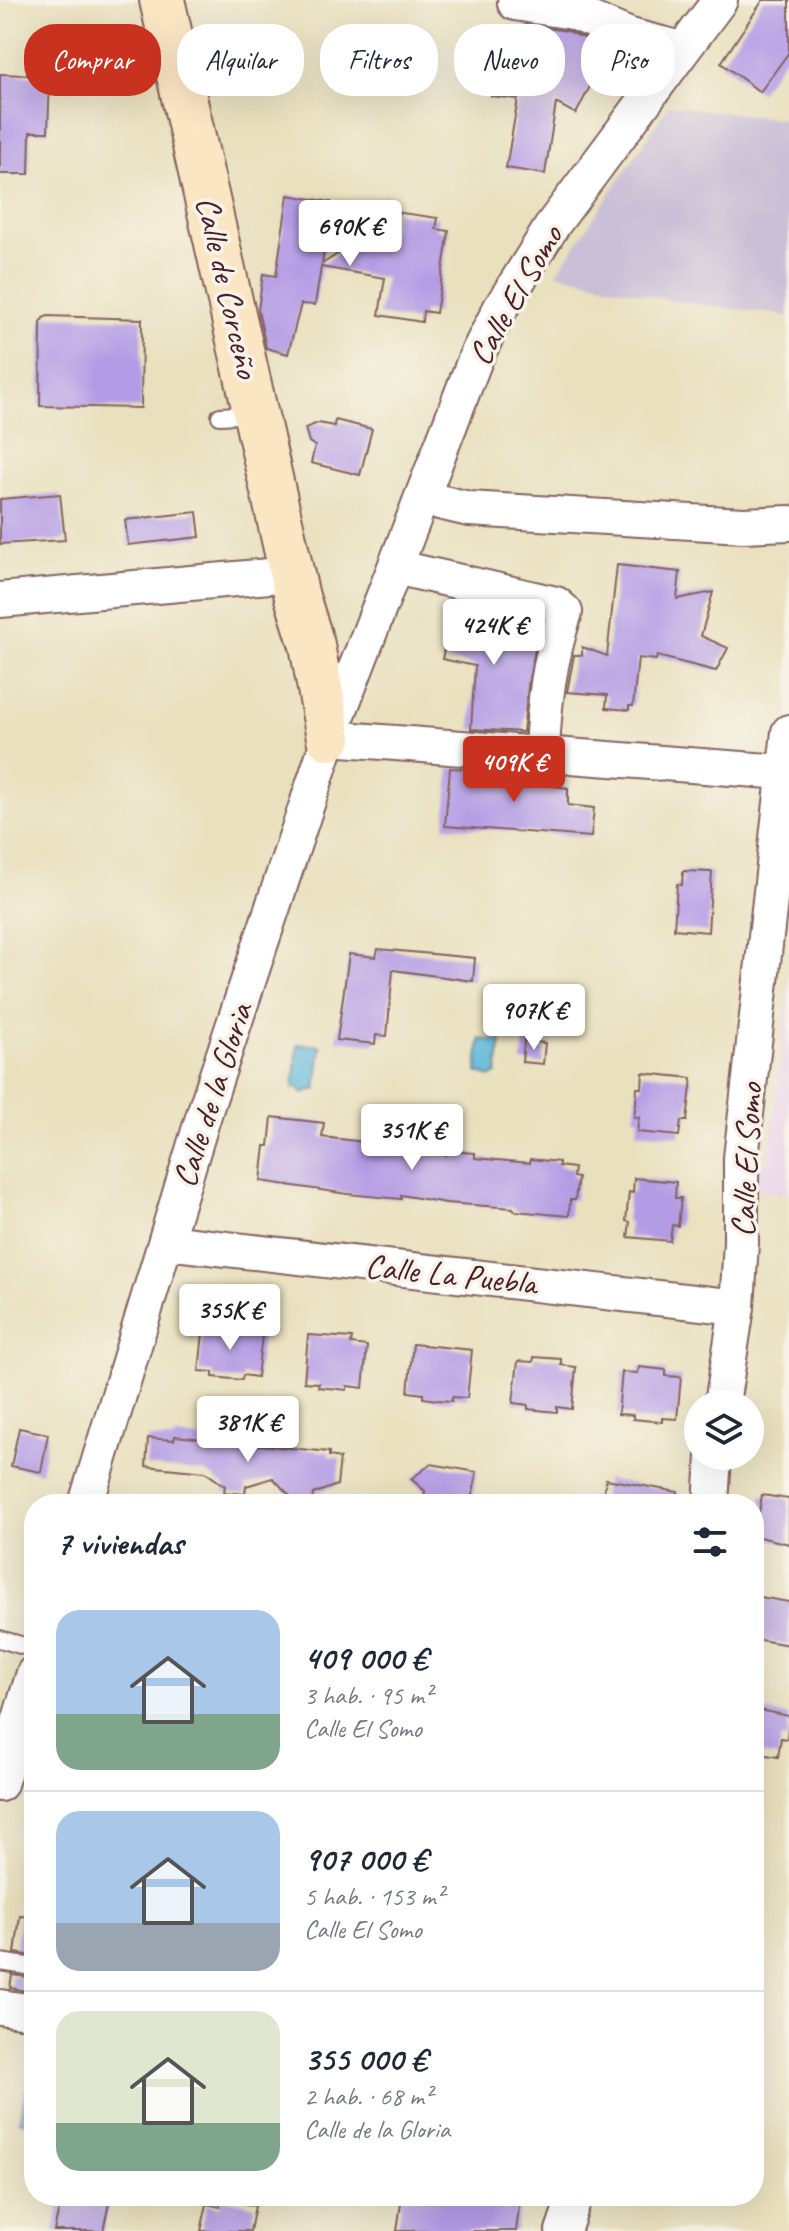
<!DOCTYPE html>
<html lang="es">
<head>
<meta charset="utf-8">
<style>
  :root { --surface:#fff; --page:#f2f2f3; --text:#1f2937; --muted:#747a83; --line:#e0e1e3; --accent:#c8321e }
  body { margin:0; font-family:Caveat,sans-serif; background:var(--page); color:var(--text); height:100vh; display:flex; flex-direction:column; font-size:30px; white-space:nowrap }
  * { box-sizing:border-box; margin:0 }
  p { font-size:26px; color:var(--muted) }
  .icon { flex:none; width:44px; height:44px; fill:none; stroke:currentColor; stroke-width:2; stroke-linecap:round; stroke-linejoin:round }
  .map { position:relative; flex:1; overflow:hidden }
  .drawer { position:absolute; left:24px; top:1494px; width:740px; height:712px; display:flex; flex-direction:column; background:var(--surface); border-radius:32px; box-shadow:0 8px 32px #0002 }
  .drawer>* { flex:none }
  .top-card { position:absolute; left:24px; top:24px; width:742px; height:72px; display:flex; gap:16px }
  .buttons { position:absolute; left:684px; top:1390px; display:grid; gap:16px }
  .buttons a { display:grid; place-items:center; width:80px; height:80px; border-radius:50%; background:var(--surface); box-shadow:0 8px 32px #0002; font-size:40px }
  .price { position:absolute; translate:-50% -68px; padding:0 18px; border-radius:8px; background:#fff; color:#222; font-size:26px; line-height:52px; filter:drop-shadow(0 2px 4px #0008) }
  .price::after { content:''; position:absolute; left:50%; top:48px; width:24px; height:18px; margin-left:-12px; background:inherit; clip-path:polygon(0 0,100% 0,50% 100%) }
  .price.selected { background:var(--accent); color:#fff }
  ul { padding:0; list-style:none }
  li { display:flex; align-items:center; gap:24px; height:200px; padding:0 32px }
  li+li { border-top:2px solid var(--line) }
  li span { display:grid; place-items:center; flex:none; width:224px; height:160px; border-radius:24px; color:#555 }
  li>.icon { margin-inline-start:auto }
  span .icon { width:96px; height:96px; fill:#fffc; stroke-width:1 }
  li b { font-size:34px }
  h2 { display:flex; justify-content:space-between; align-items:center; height:96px; padding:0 32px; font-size:34px }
  .pill { padding:0 28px; border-radius:32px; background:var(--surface); box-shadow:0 8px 32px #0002; font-size:28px; line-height:72px }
  .pill.selected { background:var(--accent); color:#fff }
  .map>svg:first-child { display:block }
  .built { fill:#ead1ec }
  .industrial { fill:#cabfd6 }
  .water { fill:#5bb7d9; stroke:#526b82; stroke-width:2 }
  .building { fill:#b49be5 }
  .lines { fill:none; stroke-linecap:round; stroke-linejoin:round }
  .service-casing { stroke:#82635e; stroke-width:20 }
  .minor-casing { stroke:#82635e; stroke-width:38 }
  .secondary-casing { stroke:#82635e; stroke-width:48 }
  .service { stroke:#fff; stroke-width:16 }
  .minor { stroke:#fff; stroke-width:34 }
  .secondary { stroke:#fbe6c4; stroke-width:44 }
  .labels { text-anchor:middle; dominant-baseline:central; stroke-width:7; stroke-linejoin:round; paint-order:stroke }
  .street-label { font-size:34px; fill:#4a1f2b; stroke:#f7f3e8 }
</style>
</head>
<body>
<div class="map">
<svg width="789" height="2231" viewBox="0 0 789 2231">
  <rect width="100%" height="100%" fill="#f7f3e8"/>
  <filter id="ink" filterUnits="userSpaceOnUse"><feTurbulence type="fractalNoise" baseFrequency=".0125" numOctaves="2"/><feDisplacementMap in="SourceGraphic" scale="16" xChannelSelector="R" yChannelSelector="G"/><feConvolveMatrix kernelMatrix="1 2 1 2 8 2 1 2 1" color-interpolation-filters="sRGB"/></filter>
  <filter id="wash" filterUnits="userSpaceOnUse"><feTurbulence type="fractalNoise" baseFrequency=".006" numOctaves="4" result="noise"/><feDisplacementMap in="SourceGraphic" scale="32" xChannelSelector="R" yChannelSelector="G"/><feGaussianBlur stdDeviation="1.8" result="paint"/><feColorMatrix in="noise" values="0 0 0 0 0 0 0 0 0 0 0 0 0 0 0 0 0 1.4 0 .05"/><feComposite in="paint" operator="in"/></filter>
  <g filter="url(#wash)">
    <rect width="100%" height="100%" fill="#e9e0bd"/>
    <!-- built -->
    <path class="built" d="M789 975V1194L756 1191 757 1161 769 1160Z"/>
    <!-- industrial -->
    <path class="industrial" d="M669 105 789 120V316L673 301 557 273Z"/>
    <!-- water -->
    <path class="water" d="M480 1039 501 1041 497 1074 490 1077 477 1072Z
      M298 1044 321 1046 316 1090H311L303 1094 299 1088H293Z
      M28 2083 34 2084V2124L19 2120Z"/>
    <g id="blocks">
      <!-- building -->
      <path class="building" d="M763 0H789V52L760 92 721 63Z
        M525 25 568 31 609 49 576 114 556 103 545 174 506 168 518 99 491 96 493 83 462 79 467 34 522 39Z
        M0 74 50 76 48 132H30L29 174H0Z
        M288 195 331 202 322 264 355 243 389 248 395 212 438 218 436 229 449 231 436 313 423 311 422 322 379 315 385 278 321 267 315 305 301 304 288 354 266 348 258 310 263 274 276 276Z
        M48 316 142 319 141 408 40 406 41 323 43 318Z
        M335 420 372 429 360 475 311 463 315 446 309 442 305 428 318 423 334 426Z
        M60 494 65 540 0 544V499Z
        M197 512 200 537 128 545 125 520Z
        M617 565 680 572 677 599 713 592 701 636 728 648 716 671 657 656 656 660 638 658 633 706H629V710L606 708 607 695 567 692 574 655H582V647L607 656Z
        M453 609 540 627 529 678 523 732 471 729 475 666 442 659Z
        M450 768 553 775 552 786 568 788V805L594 808 591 837 445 826Z
        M683 871 712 872 708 932 674 929 677 884 682 885Z
        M378 949 475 958 473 981 393 970 387 1036 376 1035 375 1044 337 1040 349 954 376 957Z
        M524 1041 545 1043 543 1064 522 1062Z
        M643 1073 692 1078 687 1121H681L679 1136 637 1132 639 1117H634L636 1103 637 1088H642Z
        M272 1117 324 1123 322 1137 391 1145V1149L446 1155V1151L475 1153V1158L530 1163V1159L559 1162V1166L574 1168 573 1177 578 1178 575 1200H570L569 1216 515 1211 513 1208 446 1203 401 1195V1199L347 1194 261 1181 265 1146H269Z
        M634 1178 676 1182 675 1198H681L678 1226 672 1225 670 1241 628 1237 630 1222 626 1221 629 1192 633 1193Z
        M204 1323 247 1328 246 1333 262 1335 257 1377 243 1375 242 1380 213 1377V1372L199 1371Z
        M308 1335 352 1338 351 1344 367 1346 363 1388 347 1386V1390L318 1387 319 1383 304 1382Z
        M413 1344 472 1350 467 1398 452 1397V1401L437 1400 423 1398V1394L408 1392Z
        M534 1357 561 1359V1365L576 1367 572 1409 557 1407V1412L528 1409V1405L513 1403 518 1361 533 1362Z
        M639 1367 666 1370V1376L681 1377 677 1419 662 1418V1422L633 1419V1415L618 1414 622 1372 638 1373Z
        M19 1428 48 1434 41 1472 11 1466Z
        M175 1436 329 1452V1456L340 1458 337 1485 313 1494 312 1501 293 1499 273 1478 246 1486 245 1494 224 1492 225 1486 205 1472 146 1466 148 1438 174 1440Z
        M431 1464 477 1472 471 1504H423L425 1491 411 1479Z
        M606 1479 678 1492 677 1504H602Z
        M762 1495 789 1499V1544L755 1536Z
        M754 1596 789 1602V1645L754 1639Z
        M754 1709 789 1716 787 1739 781 1738 778 1757 754 1753Z
        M20 1916 34 1917V1956L15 1953Z
        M12 1975 34 1978V1992L10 1988Z
        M62 2196H97L96 2200 109 2203 103 2231H54Z
        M402 2196H514V2199L520 2200 516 2231H397Z
        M221 2198 255 2206 250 2231H201L207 2204 220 2207Z"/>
    </g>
  </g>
  <g filter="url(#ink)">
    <use href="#blocks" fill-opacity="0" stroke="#82635e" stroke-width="2"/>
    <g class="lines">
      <!-- service casing -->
      <g class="service-casing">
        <path id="service" d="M220 416 254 414
          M0 1639 34 1649
          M0 1962 34 1967"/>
      </g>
      <!-- minor casing -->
      <g class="minor-casing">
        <path id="minor" d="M515 3 573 12 630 36 681 49
          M422 498 469 509 743 525 789 523
          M395 567 556 604 565 612C549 662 544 701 542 753
          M0 600 292 574
          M329 738 783 772
          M166 1242 737 1307
          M722 1404 737 1307 741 1242V1158L789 732
          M86 1504 205 1111 329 738 476 357 500 309 554 223 720 0
          M711 1504 714 1456
          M0 1784 34 1673
          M0 2007 34 2012
          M563 2231 575 2196"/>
      </g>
      <!-- secondary casing -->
      <g class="secondary-casing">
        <path id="secondary" d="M162 0 297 597 312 645 329 738"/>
      </g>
      <!-- service -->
      <use href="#service" class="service"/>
      <!-- minor -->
      <use href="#minor" class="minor"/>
      <!-- secondary -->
      <use href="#secondary" class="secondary"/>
    </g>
  </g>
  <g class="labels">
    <!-- street labels -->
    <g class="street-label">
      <text transform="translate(228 287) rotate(77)">Calle de Corceño</text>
      <text transform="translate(515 295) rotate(-60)">Calle El Somo</text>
      <text transform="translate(212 1095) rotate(-72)">Calle de la Gloria</text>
      <text transform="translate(746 1160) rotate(-87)">Calle El Somo</text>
      <text transform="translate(451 1274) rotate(6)">Calle La Puebla</text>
    </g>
  </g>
</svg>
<div class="buttons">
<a><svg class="icon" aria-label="layers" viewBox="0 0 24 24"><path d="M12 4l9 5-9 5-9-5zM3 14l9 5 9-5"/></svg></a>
</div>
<b class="price" style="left:350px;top:268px">690K €</b>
<b class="price" style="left:494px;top:667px">424K €</b>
<b class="price selected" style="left:514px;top:804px">409K €</b>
<b class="price" style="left:534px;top:1052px">907K €</b>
<b class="price" style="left:412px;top:1172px">351K €</b>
<b class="price" style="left:230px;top:1352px">355K €</b>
<b class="price" style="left:248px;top:1464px">381K €</b>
<div class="top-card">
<a class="pill selected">Comprar</a>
<a class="pill">Alquilar</a>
<a class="pill">Filtros</a>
<a class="pill">Nuevo</a>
<a class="pill">Piso</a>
</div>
<section class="drawer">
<h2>7 viviendas<svg class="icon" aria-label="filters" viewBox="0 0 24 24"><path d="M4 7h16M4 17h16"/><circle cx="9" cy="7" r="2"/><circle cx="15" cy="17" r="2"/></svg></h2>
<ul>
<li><span style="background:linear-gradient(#a9c7e8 65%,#7fa58c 0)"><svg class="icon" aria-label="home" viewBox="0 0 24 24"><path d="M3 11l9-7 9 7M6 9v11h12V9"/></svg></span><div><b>409 000 €</b><p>3 hab. · 95 m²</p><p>Calle El Somo</p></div></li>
<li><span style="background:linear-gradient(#a9c7e8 70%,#9aa5b1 0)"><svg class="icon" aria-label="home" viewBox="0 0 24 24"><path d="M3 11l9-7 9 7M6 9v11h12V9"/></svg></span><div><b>907 000 €</b><p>5 hab. · 153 m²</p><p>Calle El Somo</p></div></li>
<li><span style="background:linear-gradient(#dfe7d0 70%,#7fa58c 0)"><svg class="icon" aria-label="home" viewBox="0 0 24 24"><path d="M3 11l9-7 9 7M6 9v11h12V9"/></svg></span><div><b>355 000 €</b><p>2 hab. · 68 m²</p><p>Calle de la Gloria</p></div></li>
</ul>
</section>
</div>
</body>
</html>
